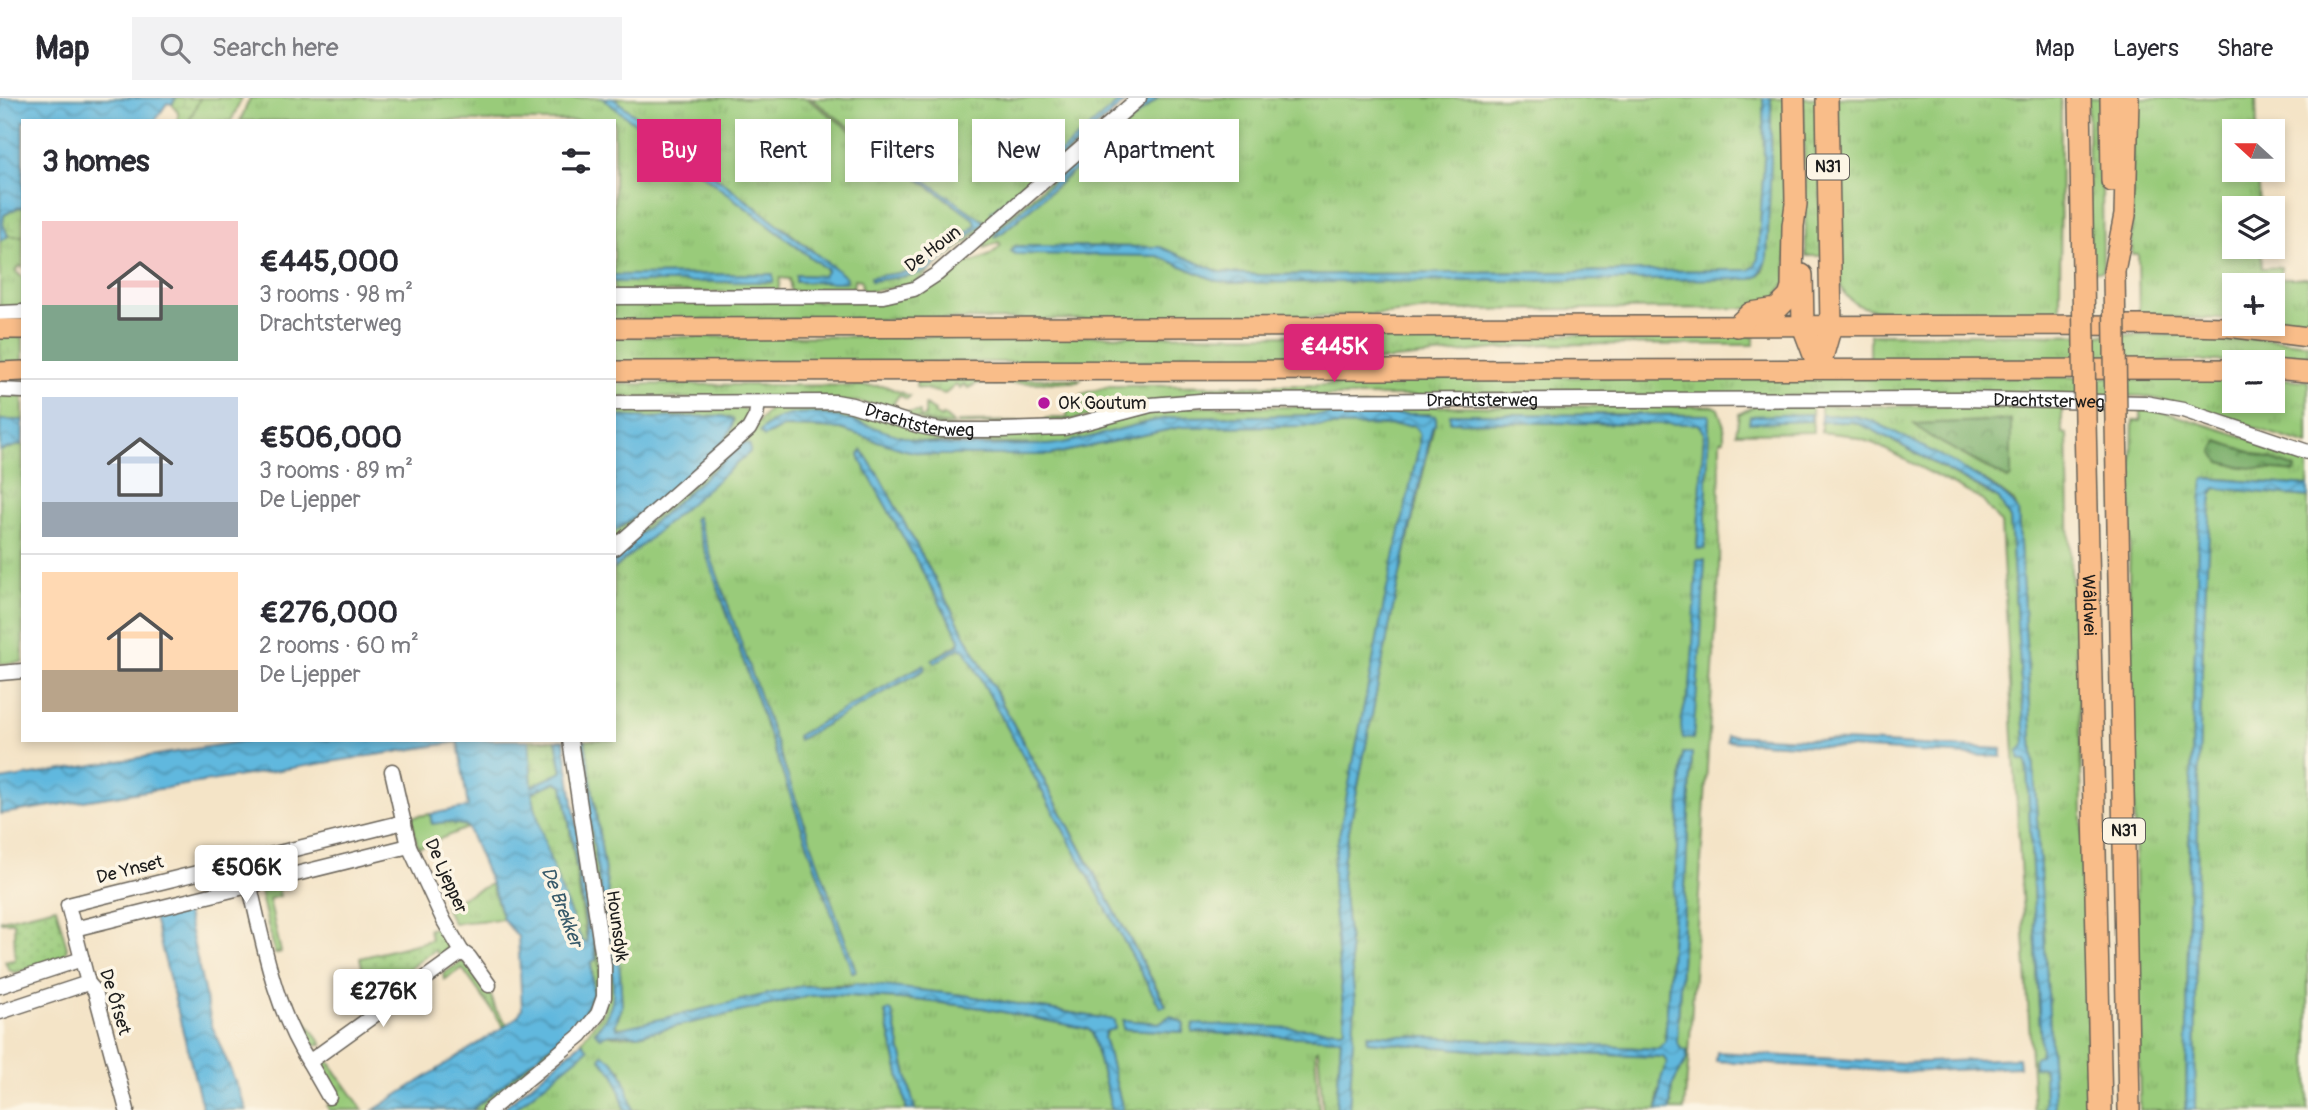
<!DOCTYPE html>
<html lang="en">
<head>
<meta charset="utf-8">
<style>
  :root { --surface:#fff; --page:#f2f2f3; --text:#2b2b33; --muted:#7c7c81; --line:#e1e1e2; --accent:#db2777 }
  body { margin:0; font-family:Pangolin,sans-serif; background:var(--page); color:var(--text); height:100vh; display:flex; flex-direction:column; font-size:26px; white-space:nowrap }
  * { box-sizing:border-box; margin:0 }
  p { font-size:23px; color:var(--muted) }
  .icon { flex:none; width:38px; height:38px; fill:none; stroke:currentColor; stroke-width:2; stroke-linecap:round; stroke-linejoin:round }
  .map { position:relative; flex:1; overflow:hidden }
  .panel { position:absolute; left:21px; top:21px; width:595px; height:623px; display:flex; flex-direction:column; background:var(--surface); border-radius:0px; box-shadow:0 4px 10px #0003 }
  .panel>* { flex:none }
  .top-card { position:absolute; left:637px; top:21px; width:665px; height:63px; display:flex; gap:14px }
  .needle { width:46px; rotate:291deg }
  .fabs { position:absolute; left:2222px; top:21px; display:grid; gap:14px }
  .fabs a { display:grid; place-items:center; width:63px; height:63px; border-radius:0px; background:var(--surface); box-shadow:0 4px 10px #0003; font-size:35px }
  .price { position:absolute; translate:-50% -60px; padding:0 16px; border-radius:7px; background:#fff; color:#222; font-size:23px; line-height:46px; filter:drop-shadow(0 2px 4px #0008) }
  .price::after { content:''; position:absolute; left:50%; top:42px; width:21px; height:16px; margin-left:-10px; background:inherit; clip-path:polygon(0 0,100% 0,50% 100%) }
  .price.selected { background:var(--accent); color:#fff }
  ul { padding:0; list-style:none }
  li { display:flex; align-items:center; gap:21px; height:175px; padding:0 21px }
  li+li { border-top:2px solid var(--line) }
  li span { display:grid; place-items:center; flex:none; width:196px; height:140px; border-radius:0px; color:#555 }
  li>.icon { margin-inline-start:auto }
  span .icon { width:84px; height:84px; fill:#fffc; stroke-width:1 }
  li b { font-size:30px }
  h2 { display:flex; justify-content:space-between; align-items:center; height:84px; padding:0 21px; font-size:30px }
  .pill { padding:0 24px; border-radius:0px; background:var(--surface); box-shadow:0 4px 10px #0003; font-size:24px; line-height:63px }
  .pill.selected { background:var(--accent); color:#fff }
  header { display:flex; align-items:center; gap:42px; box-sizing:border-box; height:98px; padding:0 35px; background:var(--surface); border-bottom:2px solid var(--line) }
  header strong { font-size:33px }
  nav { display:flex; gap:38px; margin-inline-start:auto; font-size:24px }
  .search { width:490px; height:63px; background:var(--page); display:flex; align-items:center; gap:18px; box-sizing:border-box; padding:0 24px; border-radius:0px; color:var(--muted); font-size:26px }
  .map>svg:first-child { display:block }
  .grass { fill:url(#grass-tufts); stroke:#5a744b; stroke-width:2; fill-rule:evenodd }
  .forest { fill:url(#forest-crowns); stroke:#4b6643; stroke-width:2 }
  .wetland { fill:url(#wetland-marsh); stroke:#5a744b; stroke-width:2 }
  .park { fill:url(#park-dots); stroke:#5a744b; stroke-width:2 }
  .water { fill:url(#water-waves); stroke:#3e6a7d; stroke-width:2; fill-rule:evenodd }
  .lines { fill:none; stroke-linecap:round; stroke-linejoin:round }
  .minor-casing { stroke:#686258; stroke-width:17 }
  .major-casing { stroke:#686258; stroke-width:22 }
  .highway-casing { stroke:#686258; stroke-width:24 }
  .minor { stroke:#fff; stroke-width:14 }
  .major { stroke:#f9bd89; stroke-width:19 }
  .highway { stroke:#f9bd89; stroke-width:21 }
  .highway-bridge-casing { stroke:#686258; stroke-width:24; stroke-linecap:butt }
  .highway-bridge { stroke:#f9bd89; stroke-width:21 }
  .poi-dot { fill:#b5179e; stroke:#fcf5e5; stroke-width:2.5 }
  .labels { text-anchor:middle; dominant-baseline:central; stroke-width:7; stroke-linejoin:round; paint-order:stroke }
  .shield { fill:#fcf5e5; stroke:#5f5d58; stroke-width:2 }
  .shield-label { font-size:16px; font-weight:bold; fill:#1c1c1c }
  .street-label { font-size:18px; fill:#1c1c1c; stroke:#fcf5e5 }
  .poi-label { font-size:18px; fill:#1c1c1c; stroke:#fcf5e5; text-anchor:start }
  .water-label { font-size:19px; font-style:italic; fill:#385a6a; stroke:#fcf5e5 }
</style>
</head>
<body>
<header>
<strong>Map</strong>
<div class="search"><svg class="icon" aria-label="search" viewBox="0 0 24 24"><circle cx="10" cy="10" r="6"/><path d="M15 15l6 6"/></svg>Search here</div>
<nav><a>Map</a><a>Layers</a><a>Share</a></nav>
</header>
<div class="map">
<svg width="2308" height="1012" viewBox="0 0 2308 1012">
  <defs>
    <pattern id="grass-tufts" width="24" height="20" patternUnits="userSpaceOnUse" patternTransform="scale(1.75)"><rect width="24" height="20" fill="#99cb7a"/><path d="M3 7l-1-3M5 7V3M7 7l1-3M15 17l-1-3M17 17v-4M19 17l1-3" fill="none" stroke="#83ae69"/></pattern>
    <pattern id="forest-crowns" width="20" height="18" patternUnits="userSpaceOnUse" patternTransform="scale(1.75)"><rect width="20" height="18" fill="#7aaf6a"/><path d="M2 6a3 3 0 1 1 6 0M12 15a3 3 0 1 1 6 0" fill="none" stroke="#638e56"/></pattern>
    <pattern id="wetland-marsh" width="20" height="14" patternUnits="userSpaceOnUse" patternTransform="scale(1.75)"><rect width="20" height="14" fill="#99cb7a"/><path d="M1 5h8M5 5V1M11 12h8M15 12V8" fill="none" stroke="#83ae69"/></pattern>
    <pattern id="park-dots" width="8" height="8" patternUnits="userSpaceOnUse" patternTransform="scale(1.75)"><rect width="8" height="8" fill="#99cb7a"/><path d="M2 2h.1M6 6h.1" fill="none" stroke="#83ae69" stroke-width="1.8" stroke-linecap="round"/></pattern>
    <pattern id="water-waves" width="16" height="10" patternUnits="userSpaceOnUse" patternTransform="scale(1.75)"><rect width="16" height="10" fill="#61b8de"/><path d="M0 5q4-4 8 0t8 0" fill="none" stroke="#4f95b3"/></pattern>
  </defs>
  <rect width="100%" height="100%" fill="#fcf5e5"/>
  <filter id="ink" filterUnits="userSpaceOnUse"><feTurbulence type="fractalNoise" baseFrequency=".0143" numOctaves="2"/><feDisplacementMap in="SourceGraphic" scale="14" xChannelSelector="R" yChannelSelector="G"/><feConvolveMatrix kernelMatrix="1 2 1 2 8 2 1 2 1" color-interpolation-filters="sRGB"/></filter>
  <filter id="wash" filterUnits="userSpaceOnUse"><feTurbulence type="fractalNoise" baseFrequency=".00686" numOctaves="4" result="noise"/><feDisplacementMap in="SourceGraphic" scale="28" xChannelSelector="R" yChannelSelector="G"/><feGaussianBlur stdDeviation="1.57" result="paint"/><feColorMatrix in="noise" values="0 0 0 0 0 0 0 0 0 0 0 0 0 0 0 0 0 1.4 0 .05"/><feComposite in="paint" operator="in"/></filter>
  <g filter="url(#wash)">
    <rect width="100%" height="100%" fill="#f4e4c7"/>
    <!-- grass -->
    <path class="grass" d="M200 0H242L231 23H189Z
      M250 0H602L827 172 823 178 796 177V184H846L812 152 613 0H806L905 72 906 70 810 0H1123L992 114 1130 0 988 127 912 187 865 194 862 191 861 182 854 181 853 194H791L789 181 780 180 778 194H614V184H772V176L614 177V23H240ZM918 81 980 122 983 121 929 172 914 177 872 183 871 179 913 173 927 168 976 127 975 122Z
      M1144 0H1150L995 137 1002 135 1158 0H1763L1764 61 1758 160 1755 168 1749 172 1259 177 1220 174 1160 149 1015 148 1011 153 1158 158 1217 183 1751 181 1759 178 1765 170 1768 145 1771 0H1785L1787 182 1776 200 1750 210 1431 212 1385 216 1280 221 614 222V203H883L958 165C975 165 990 160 1001 147L999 144 984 150 985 139Z
      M1803 0H1818L1822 158H1806Z
      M1835 0H2061L2060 215 1877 212C1857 210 1845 202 1839 183Z
      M2088 0H2101L2103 173H2090Z
      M2132 0H2256L2257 33H2235V72H2258L2260 110H2235V149H2261L2262 170 2281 169V180H2308V230L2273 225V187H2235V221L2139 219 2138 156H2132Z
      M8 138H23V170L20 168 15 173 23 180V209L0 210V143Z
      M1754 236V247L1547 246 1374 263 614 265V239Z
      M1870 236 2235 237 2308 246V266L2249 263H1870Z
      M0 239H23V265H0Z
      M1484 279H2235V303H2273V280L2308 283V347L2184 307 2142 298H1185L1065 323 959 327 958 324 1044 323 1047 320H1067L1068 308 1075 307V313H1083L1082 296 1110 288 1325 287Z
      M917 280 1081 281 1078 284 976 286 968 290 964 286 960 290 956 287 945 296 916 289Z
      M614 286 885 288 910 298 907 301 899 297 893 306 906 314H920V319H925V307L935 313 934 316 941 320 943 317 955 327 932 325 861 304 614 299Z
      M0 297 23 298V322H0Z
      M1756 307 1812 308 1813 334 1736 335 1739 316Z
      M1714 308 1718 311 1724 328V342L1720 343 1719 477 1689 957 1684 1012H1670L1672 988 1686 962 1687 953 1681 951 1677 944 1692 656 1683 655 1665 944 1658 951 1368 936 1367 943 1473 952 1663 959 1667 964 1658 998V1012H1349L1355 904 1342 778 1344 758 1396 495 1434 327 1430 316 1176 319C1133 324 1092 343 1048 347L924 344 793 317 769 337 783 329 841 331 905 352 1050 357 1181 329 1413 327C1421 334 1420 339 1419 348L1333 768V800L1345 930 1342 932 1193 927 1192 934 1341 941 1336 1012H1323L1318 951 1315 953 1319 1012H1123L1104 939 1114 922 963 897 861 886 802 888 625 930 615 929 622 909 620 873 585 642H614V471L688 406 744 345 614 459V454L751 333 770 310H835L1000 338 1175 309ZM1590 316 1709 317 1705 451 1697 450 1704 334 1699 326 1450 324ZM862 352 880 380 1166 907 1160 909 965 552 959 550 935 565 933 561 958 546 960 541 861 363 859 357ZM696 419H697L856 873 852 874 694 421ZM923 567 925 568 924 572 798 642 797 638ZM1170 918 1184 925 1183 934 1123 931 1124 922 1159 925Z
      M1821 308H2062V335L2067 336 2070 456 2079 601 2090 1012H2055L2018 413 2014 404 1989 385 1893 334 1855 318 1821 317ZM2011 322V379L2007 381 1929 338Z
      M614 311H743L750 315V321L614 448V434L642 416 683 382 734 323 733 321 723 318 649 320 614 318Z
      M2147 311 2181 319 2308 359V388L2211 380 2203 383 2198 443 2189 757 2186 1012H2140L2129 480 2133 323H2141V312Z
      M1821 324H1854L1873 332 1999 401 2010 421 2025 644 2019 661 2026 663 2027 669 2041 951 2040 958 2034 961V968L2043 970 2044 973 2045 1012H2034L2001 426 1981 401 1875 346 1848 337 1821 334Z
      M23 346V564L0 566V353Z
      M2215 390 2308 399V1012H2195C2197 807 2196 601 2212 396Z
      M573 642H578L612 869C614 901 618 908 595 933L614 938 638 937 809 898 833 897 916 902 983 910 1088 931 1092 935 1112 1012H915L892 914 885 915 907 1012H633L621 972 600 961 615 977 625 1012H513L587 951 581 944 604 912Z
      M430 716 432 726 447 724 467 728V730L418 750 411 719Z
      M491 786 503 821 453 825 444 807Z
      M278 789 280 798 269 801 281 854 275 856 260 794Z
      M594 844 602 884 590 923 543 961 539 957C575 928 600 916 591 865L596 861Z
      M463 863 489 892 496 912 507 926 504 929 462 870 444 882 443 876Z
      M298 912 322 946 313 948 307 944 295 913Z
      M326 960 327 961 363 1012H329L327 1008 339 1001 319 966Z
      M535 960 539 964 485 1012H472Z"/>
    <!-- forest -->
    <path class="forest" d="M2011 322V379L2008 381 1929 338 1914 326Z
      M2218 343 2296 370 2295 374 2242 369 2220 364 2213 353Z"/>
    <!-- wetland -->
    <path class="wetland" d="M176 0H200L189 23H178V14L172 6Z
      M23 109V138H8L3 126 4 117 17 110Z
      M529 642H556L562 674 560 677 531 688Z
      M556 684 563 686 587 845 582 843C561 794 542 747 532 694Z"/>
    <!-- park -->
    <path class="park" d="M56 809 67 850 65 857 16 875 9 872 5 863 15 862 14 824H1V822Z
      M440 829 448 848 447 857 442 861 435 852 387 886 393 896 379 906 367 890 360 860 431 842 429 831Z"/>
    <!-- water -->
    <path class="water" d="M0 0H176L172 6 167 5 155 23H23V109L17 110 4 117 3 126 8 138 0 143Z
      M602 0H613L846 179V184H796V177L823 178 827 172Z
      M1123 0H1130L994 116 991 114Z
      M1150 0H1158L1002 135 995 139 996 134Z
      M1763 0H1771V61L1767 161 1759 178 1751 181 1231 185 1217 183 1158 158 1015 156 1011 153 1015 148 1160 149 1220 174 1259 177 1749 172 1755 168 1758 160 1764 61Z
      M919 78 985 124 929 172 914 177 871 183V179L913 173 926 168 976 127 975 122 918 80Z
      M773 176V184H614V177Z
      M1414 316 1436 318V325L1432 330 1396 495 1344 758 1342 778 1355 904 1349 1012H1336L1341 941 1192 934 1193 926 1342 932 1345 930 1333 800V768L1386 495 1419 348C1420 339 1421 333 1413 327L1181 329 1050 357H930L905 352 841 331 809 329H783L764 339 760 334C799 290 878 336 923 344 963 351 1007 346 1048 347 1092 343 1133 324 1176 319Z
      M1450 316 1709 317 1705 451H1697L1704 334 1699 326 1450 324Z
      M1811 316V323L1749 325 1750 318Z
      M1821 317 1855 318 1873 323C1903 339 2006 387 2018 413L2055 1012H2045L2044 973 2043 970 2034 969V960L2040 958 2041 951 2027 669 2026 663 2019 661V653L2024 648 2025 644 2010 421 1999 401 1986 393 1873 332 1854 324H1821Z
      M614 318 649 320 723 318 733 321C737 351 638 415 614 434Z
      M0 322H23V346L0 353Z
      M744 345 750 347V354L614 471V459Z
      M862 352 880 380 1166 908 1163 909H1160L965 552 959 550 935 565 932 562 958 547 960 541 861 363 859 357Z
      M2206 380 2308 388V399L2215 390 2212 396C2196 601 2197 807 2195 1012H2186L2189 757 2198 443 2203 383Z
      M697 419 856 873 852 874 694 421Z
      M1697 462H1705L1701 543 1693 641 1683 640C1677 621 1687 606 1690 587 1694 546 1695 503 1697 462Z
      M923 567 925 568 924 572 798 642 797 638Z
      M1727 637 2002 651V659L1727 643Z
      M250 642H529L532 688 562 674 556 642H564L596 861 591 865 593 896 582 918 573 929 472 1012H374L504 929 518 918 522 911 518 839 503 821 493 790 467 728 447 724 432 726 430 716 468 709 458 644 0 716V682ZM556 684 563 687 586 824 587 845 582 843C561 794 542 747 532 694Z
      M578 642H585L620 873 622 909 615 927 617 931 802 888H850L856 885 963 897 1114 922 1115 931 1106 933 1104 939 1123 1012H1112L1092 935 1088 931 983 910 916 902 833 897 809 898 638 937 609 936 601 939 595 934C616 909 614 899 612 869Z
      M1683 655H1692L1677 944 1681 951 1687 953 1686 962 1672 988 1670 1012H1658L1661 981 1667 964 1663 959 1473 952 1367 943 1368 936 1658 951 1665 944Z
      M186 812 212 928 247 1012H203L154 820Z
      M890 912 892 914 915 1012H907L885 914Z
      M1170 918 1184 925 1183 934 1123 931V922L1159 925Z
      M582 944 588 951 513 1012H501Z
      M1717 954 1906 965 2018 960 2019 969 1906 974 1716 963Z
      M603 956C626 971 626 987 633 1012H625L615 977 600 961Z"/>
  </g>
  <g filter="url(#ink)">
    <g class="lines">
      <!-- minor casing -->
      <g class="minor-casing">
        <g id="minor">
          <path d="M614 199 883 198 914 191 937 176 1139 0"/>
          <path d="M0 215 23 214"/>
          <path d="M0 292 23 293"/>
          <path id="s1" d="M614 305 836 304 852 307 920 328 941 332H1001L1064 330 1151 307 1200 303 1961 301 2145 305 2183 312 2308 354"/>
          <path d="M614 450 749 331 756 318 758 305"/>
          <path d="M0 575 23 573"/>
          <path d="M244 764C261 830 271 906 309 964L462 854 444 823 409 748 392 673"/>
          <path d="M74 831 409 748"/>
          <path d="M462 854 469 859 489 887"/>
          <path d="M0 888 82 861"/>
          <path d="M0 914 88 885"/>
          <path d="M309 964 329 999"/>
          <path d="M127 1012 95 893 88 885 68 807 404 724"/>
          <path d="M490 1012 581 937 598 916 604 899V867L570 642"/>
        </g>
      </g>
      <!-- major casing -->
      <g class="major-casing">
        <path id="major" d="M614 230 2140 227 2227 229 2308 239
          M0 231H23
          M2273 271 2308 274
          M614 273 2235 271
          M0 274 23 273"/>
      </g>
      <!-- highway casing -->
      <g class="highway-casing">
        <g id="highway">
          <path d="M2080 0 2083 174"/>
          <path d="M2111 0 2112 83"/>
          <path d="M2114 173 2125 117 2128 0"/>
          <path d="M1802 177 1803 228 1819 270"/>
          <path d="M1737 228 1751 215 1777 211 1789 199 1792 190 1793 128 1796 106 1794 0"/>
          <path d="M1819 270 1831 228 1827 0"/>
          <path id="s2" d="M2085 323 2101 1012"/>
          <path d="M2116 323 2129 1012"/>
        </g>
      </g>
      <!-- minor -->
      <use href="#minor" class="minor"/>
      <!-- major -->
      <use href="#major" class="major"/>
      <!-- highway -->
      <use href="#highway" class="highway"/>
      <!-- highway-bridge casing -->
      <g class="highway-bridge-casing">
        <path id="highway-bridge" d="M2114 173 2116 323
          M2083 174 2085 323"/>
      </g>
      <!-- highway-bridge -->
      <use href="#highway-bridge" class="highway-bridge"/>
    </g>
  </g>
  <!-- markers -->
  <circle class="poi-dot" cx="1044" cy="305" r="7"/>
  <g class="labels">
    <!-- shield labels -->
    <g class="shield">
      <rect x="1807" y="56.5" width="42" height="25" rx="5"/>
      <rect x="2103" y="720.5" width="42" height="25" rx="5"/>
    </g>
    <g class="shield-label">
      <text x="1828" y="69">N31</text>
      <text x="2124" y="733">N31</text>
    </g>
    <!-- street labels -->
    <g class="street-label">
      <text transform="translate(933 151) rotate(-37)">De Houn</text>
      <text stroke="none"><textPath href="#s1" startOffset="875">Drachtsterweg</textPath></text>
      <text stroke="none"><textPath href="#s1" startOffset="1442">Drachtsterweg</textPath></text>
      <text stroke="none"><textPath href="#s1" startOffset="308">Drachtsterweg</textPath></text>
      <text stroke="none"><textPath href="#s2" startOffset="184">Wâldwei</textPath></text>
      <text transform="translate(130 772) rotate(-14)">De Ynset</text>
      <text transform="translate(446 778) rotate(66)">De Ljepper</text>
      <text transform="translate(617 828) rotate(82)">Hounsdyk</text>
      <text transform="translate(115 904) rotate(73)">De Ôfset</text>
    </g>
    <!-- poi labels -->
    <g class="poi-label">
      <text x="1058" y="305">OK Goutum</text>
    </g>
    <!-- water labels -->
    <g class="water-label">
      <text transform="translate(562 809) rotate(69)">De Brekker</text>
    </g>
  </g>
</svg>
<div class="fabs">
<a><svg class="needle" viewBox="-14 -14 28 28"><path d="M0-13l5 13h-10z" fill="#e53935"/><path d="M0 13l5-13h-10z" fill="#7c7c81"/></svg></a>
<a><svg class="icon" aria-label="layers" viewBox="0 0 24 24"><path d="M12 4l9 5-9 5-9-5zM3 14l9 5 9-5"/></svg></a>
<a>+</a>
<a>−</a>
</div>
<b class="price selected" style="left:1334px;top:286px">€445K</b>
<b class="price" style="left:246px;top:807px">€506K</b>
<b class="price" style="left:383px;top:931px">€276K</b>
<div class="top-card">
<a class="pill selected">Buy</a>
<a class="pill">Rent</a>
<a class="pill">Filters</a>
<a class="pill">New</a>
<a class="pill">Apartment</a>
</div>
<section class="panel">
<h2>3 homes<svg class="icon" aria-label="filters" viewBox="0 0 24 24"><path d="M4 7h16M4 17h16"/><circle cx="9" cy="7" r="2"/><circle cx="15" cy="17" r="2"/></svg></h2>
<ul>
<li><span style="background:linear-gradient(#f6c9c9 60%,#7fa58c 0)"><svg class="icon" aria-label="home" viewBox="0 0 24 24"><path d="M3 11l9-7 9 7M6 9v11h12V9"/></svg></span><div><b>€445,000</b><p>3 rooms · 98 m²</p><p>Drachtsterweg</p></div></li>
<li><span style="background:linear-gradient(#c9d6e8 75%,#9aa5b1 0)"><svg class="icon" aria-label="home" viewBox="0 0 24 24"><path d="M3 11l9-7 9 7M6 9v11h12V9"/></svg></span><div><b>€506,000</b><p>3 rooms · 89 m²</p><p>De Ljepper</p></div></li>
<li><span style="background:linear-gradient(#ffd9b3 70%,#b9a48a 0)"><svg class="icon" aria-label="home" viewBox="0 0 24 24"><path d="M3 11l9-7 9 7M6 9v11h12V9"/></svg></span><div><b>€276,000</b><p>2 rooms · 60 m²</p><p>De Ljepper</p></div></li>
</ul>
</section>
</div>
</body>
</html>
